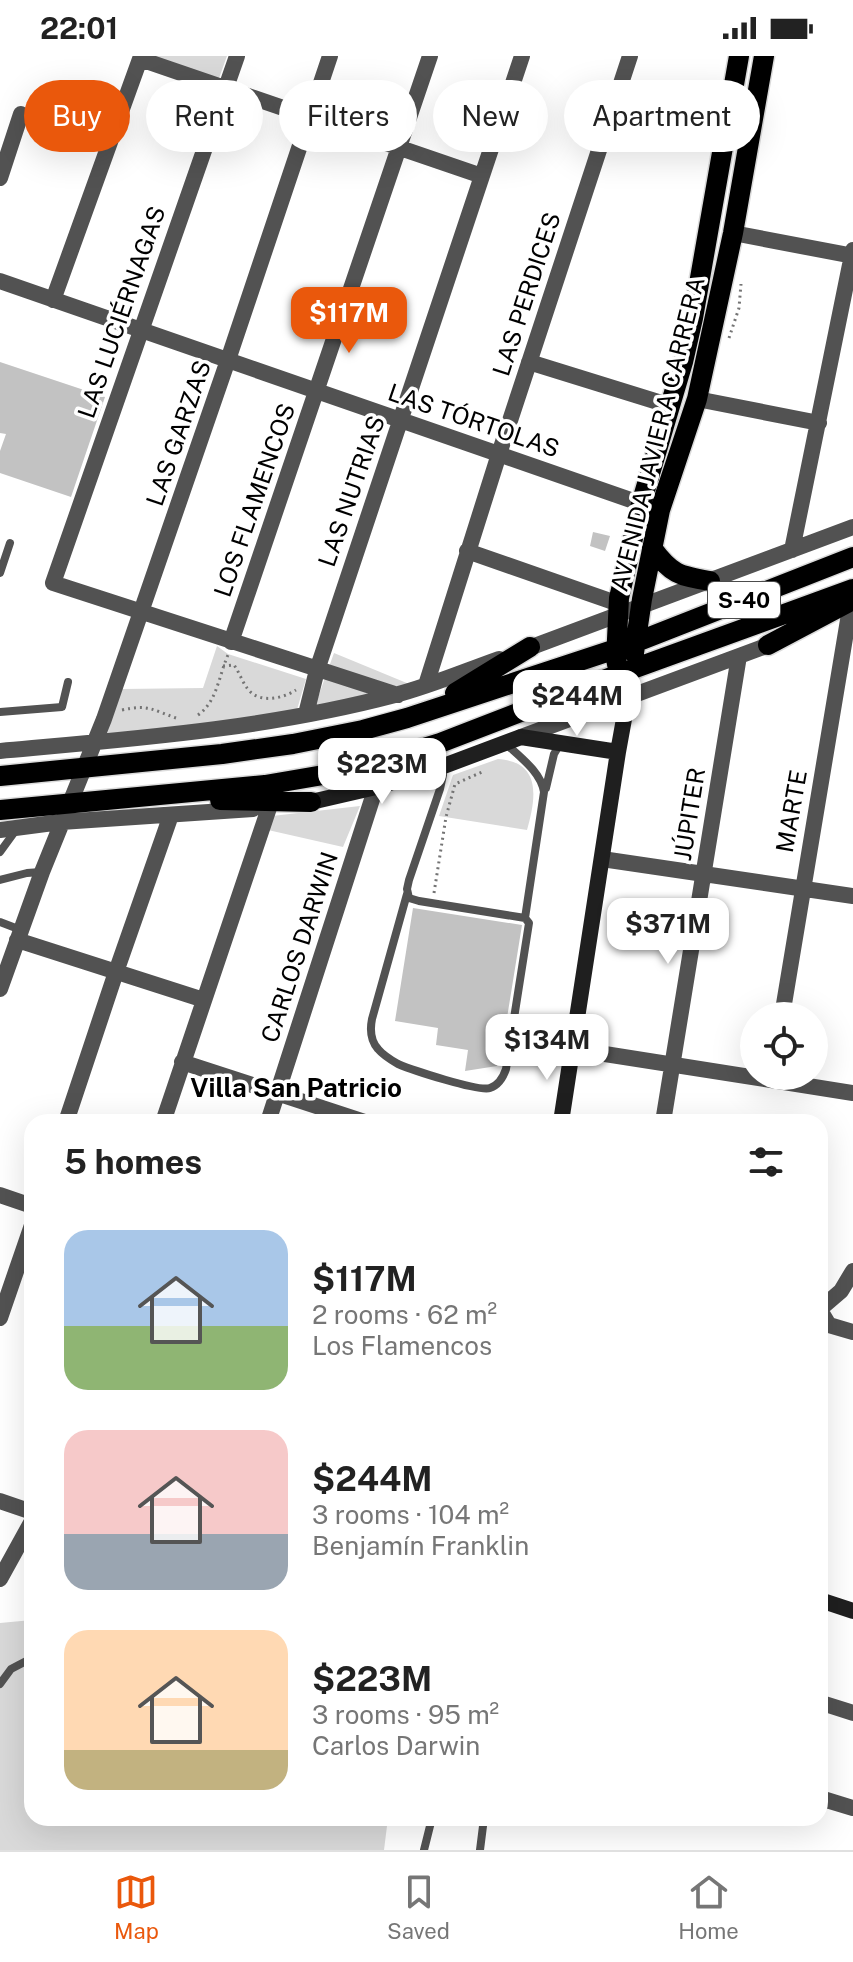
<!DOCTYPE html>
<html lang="en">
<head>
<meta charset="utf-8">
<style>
  :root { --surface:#fff; --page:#f2f2f2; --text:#222; --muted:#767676; --line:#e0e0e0; --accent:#ea580c }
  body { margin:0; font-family:"Public Sans",sans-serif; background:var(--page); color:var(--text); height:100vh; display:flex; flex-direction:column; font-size:30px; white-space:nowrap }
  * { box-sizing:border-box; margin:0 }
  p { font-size:26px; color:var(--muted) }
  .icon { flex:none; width:44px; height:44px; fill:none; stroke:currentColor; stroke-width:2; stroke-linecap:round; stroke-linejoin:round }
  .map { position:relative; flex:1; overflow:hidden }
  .sheet { position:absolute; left:24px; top:1058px; width:804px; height:712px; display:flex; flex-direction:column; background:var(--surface); border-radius:24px; box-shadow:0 8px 32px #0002 }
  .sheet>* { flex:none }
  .hud { position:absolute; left:24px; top:24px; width:806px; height:72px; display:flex; gap:16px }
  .controls { position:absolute; left:740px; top:946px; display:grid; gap:16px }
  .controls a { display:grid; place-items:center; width:88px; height:88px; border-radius:50%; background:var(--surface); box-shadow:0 8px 32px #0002; font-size:40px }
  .price { position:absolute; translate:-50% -68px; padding:0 18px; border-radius:16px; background:#fff; color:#222; font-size:26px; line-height:52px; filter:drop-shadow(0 2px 4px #0008) }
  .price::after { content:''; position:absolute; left:50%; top:48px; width:24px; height:18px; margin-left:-12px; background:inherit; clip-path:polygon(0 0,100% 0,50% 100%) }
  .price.selected { background:var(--accent); color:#fff }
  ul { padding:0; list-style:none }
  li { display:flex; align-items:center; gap:24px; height:200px; padding:0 40px }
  li span { display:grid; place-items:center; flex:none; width:224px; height:160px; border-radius:24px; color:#555 }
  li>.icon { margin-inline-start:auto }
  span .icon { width:96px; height:96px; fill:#fffc; stroke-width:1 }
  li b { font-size:34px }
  h2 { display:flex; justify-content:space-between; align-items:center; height:96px; padding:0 40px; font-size:34px }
  .tag { padding:0 28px; border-radius:36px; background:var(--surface); box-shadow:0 8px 32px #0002; font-size:28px; line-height:72px }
  .tag.selected { background:var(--accent); color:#fff }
  .status { display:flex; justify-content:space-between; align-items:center; height:56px; padding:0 40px; background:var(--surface); direction:ltr }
  .status svg { height:22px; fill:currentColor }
  .dock { display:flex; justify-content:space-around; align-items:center; height:112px; border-top:2px solid var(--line); background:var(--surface); font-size:22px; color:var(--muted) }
  .dock a { display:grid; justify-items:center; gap:4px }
  .dock .selected { color:var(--accent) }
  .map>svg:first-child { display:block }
  .green { fill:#d9d9d9 }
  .building { fill:#c2c2c2 }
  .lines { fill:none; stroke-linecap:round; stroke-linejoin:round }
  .primary-casing { stroke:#dbdbdb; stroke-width:23 }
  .path { stroke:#747474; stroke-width:3; stroke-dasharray:2 4; stroke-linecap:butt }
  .lane { stroke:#525252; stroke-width:8 }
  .street { stroke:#525252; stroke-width:16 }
  .secondary { stroke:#1f1f1f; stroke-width:16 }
  .primary { stroke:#000; stroke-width:20 }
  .labels { text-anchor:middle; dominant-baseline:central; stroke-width:7; stroke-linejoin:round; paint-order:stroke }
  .shield { fill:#fff; stroke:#4c4c4c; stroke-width:2 }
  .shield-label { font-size:22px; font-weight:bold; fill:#000 }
  .street-label { font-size:24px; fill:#000; stroke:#fff }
  .neighbourhood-label { font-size:26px; font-weight:bold; fill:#000; stroke:#fff }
</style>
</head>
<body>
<div class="status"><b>22:01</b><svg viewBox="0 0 49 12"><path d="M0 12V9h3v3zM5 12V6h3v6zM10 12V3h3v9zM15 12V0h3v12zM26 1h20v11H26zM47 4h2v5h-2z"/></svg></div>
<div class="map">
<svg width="853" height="1794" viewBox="0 0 853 1794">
  <rect width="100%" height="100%" fill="#fff"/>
  <!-- green -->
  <path class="green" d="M144 0H227L218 25Z
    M217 590 228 598 306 623 296 657 103 681 122 633 203 632Z
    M334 597 414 630 313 655Z
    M498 703C542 706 536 742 527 774L439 760 453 719Z
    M360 750 343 791 268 774 272 760Z
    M32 1564V1762H388L384 1794H0V1567Z"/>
  <!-- building -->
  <path class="building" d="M0 306 105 341 71 441 0 417V395L6 378 0 377Z
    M593 476 610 480 605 495 590 490Z
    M413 852 522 869 501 999H499L497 1010 465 1015 468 994 436 989 438 972 395 965Z"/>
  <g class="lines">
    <!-- primary casing -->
    <g class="primary-casing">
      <path id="primary" d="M652 492C671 518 679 520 710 525
        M768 589 849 546
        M634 597 642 543 660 454 697 343 733 177 764 0
        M455 637 530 591
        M628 641 619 618 616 603 619 542 641 448 683 306 693 262 739 0
        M0 720 222 698 293 688 363 674 407 662 634 587 853 501
        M220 744 311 746
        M0 754 265 729 335 717 375 707 440 687 619 618 853 533"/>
    </g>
    <!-- path -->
    <path class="path" d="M729 282 739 252 741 228
      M223 610 234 609C239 616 242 625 247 632 258 648 282 643 296 634
      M122 654C148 648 153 654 176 662
      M198 659C217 646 219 619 228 599
      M434 837 446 761 455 728 482 716 481 713"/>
    <!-- lane -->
    <path class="lane" d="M0 517 10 487
      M0 656 62 651 68 626
      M442 712 443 719 440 733 409 824 407 833 409 842 419 845 525 862 544 736C541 716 520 701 505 687
      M546 732 554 698 560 688
      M0 796 16 774
      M0 824 27 817 41 816
      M407 838 372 963C370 973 370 984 378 993 383 999 391 1004 398 1008 412 1014 479 1036 490 1032 499 1029 503 1022 506 1013L529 867 525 862
      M0 866 21 874
      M0 1628 11 1613 32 1602
      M424 1794 432 1762
      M480 1794 484 1762"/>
    <!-- street -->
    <path class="street" d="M237 0 53 527 398 639
      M0 122 21 58
      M733 177 853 200
      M0 225 651 451
      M53 244 140 3 482 120
      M529 306 671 350
      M697 343 819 367
      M792 494 853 194
      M467 495 619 548
      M231 586 430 0
      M521 595 853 471
      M426 629 499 398 630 0
      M306 658 317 614 522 0
      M521 681 777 586
      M0 695C132 683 266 673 395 639 430 630 465 615 499 603
      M0 774 61 766 253 753
      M602 803 853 840
      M17 884 204 944
      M0 933 42 816 104 663 228 304 330 0
      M782 960 849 558
      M573 993 853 1037
      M182 1006 365 1066
      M66 1066 116 916 171 759
      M163 1066 269 752
      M268 1066 376 731
      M663 1066 739 600
      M0 1139 32 1150
      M820 1253 841 1235 853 1215
      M820 1254 829 1269 853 1276
      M0 1262 32 1169
      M0 1445 32 1456
      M0 1523 32 1465
      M825 1648 853 1657
      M820 1742 853 1752"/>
    <!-- secondary -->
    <path class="secondary" d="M311 746 376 731 441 711 521 681 618 696
      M561 1066 618 696 630 630
      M820 1544 853 1555"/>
    <!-- primary -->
    <use href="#primary" class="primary"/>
  </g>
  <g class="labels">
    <!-- shield labels -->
    <rect class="shield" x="708" y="526" width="72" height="36" rx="6"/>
    <g class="shield-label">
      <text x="744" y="544">S-40</text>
    </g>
    <!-- street labels -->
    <g class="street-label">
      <text transform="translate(526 238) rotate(-72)">LAS PERDICES</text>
      <text transform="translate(121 256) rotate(-71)">LAS LUCIÉRNAGAS</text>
      <text transform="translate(474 364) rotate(19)">LAS TÓRTOLAS</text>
      <text transform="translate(178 377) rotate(-71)">LAS GARZAS</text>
      <text transform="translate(657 378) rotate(-76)">AVENIDA JAVIERA CARRERA</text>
      <text transform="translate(351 435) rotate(-71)">LAS NUTRIAS</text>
      <text transform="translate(254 444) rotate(-71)">LOS FLAMENCOS</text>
      <text transform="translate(791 755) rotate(-80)">MARTE</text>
      <text transform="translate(689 758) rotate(-81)">JÚPITER</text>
      <text transform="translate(299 891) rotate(-72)">CARLOS DARWIN</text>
    </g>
    <!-- neighbourhood labels -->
    <g class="neighbourhood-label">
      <text x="296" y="1031">Villa San Patricio</text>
    </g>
  </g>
</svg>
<div class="controls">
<a><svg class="icon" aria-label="locate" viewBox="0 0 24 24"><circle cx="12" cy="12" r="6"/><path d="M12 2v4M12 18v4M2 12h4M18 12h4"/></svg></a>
</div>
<b class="price selected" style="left:349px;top:299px">$117M</b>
<b class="price" style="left:577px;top:682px">$244M</b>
<b class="price" style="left:382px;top:750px">$223M</b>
<b class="price" style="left:668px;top:910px">$371M</b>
<b class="price" style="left:547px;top:1026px">$134M</b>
<div class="hud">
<a class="tag selected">Buy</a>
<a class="tag">Rent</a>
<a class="tag">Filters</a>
<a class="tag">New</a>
<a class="tag">Apartment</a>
</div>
<section class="sheet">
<h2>5 homes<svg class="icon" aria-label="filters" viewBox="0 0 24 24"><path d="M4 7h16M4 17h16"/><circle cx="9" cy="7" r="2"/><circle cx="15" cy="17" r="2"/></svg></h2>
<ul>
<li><span style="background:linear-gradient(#a9c7e8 60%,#8fb573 0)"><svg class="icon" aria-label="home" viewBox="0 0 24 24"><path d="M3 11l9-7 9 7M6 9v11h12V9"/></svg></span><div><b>$117M</b><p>2 rooms · 62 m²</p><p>Los Flamencos</p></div></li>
<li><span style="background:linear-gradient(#f6c9c9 65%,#9aa5b1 0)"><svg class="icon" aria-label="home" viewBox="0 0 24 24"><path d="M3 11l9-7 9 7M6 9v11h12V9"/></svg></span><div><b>$244M</b><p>3 rooms · 104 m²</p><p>Benjamín Franklin</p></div></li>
<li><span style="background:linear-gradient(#ffd9b3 75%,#c2b280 0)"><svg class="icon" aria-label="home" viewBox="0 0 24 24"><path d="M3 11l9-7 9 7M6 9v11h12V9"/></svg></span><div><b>$223M</b><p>3 rooms · 95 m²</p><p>Carlos Darwin</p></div></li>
</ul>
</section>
</div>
<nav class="dock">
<a class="selected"><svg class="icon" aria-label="map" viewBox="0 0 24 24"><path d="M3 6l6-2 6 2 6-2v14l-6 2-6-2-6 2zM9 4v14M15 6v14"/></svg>Map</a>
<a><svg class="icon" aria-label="saved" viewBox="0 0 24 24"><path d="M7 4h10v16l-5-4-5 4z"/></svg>Saved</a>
<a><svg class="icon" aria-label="home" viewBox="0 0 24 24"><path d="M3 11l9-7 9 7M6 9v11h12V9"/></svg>Home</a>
</nav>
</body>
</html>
